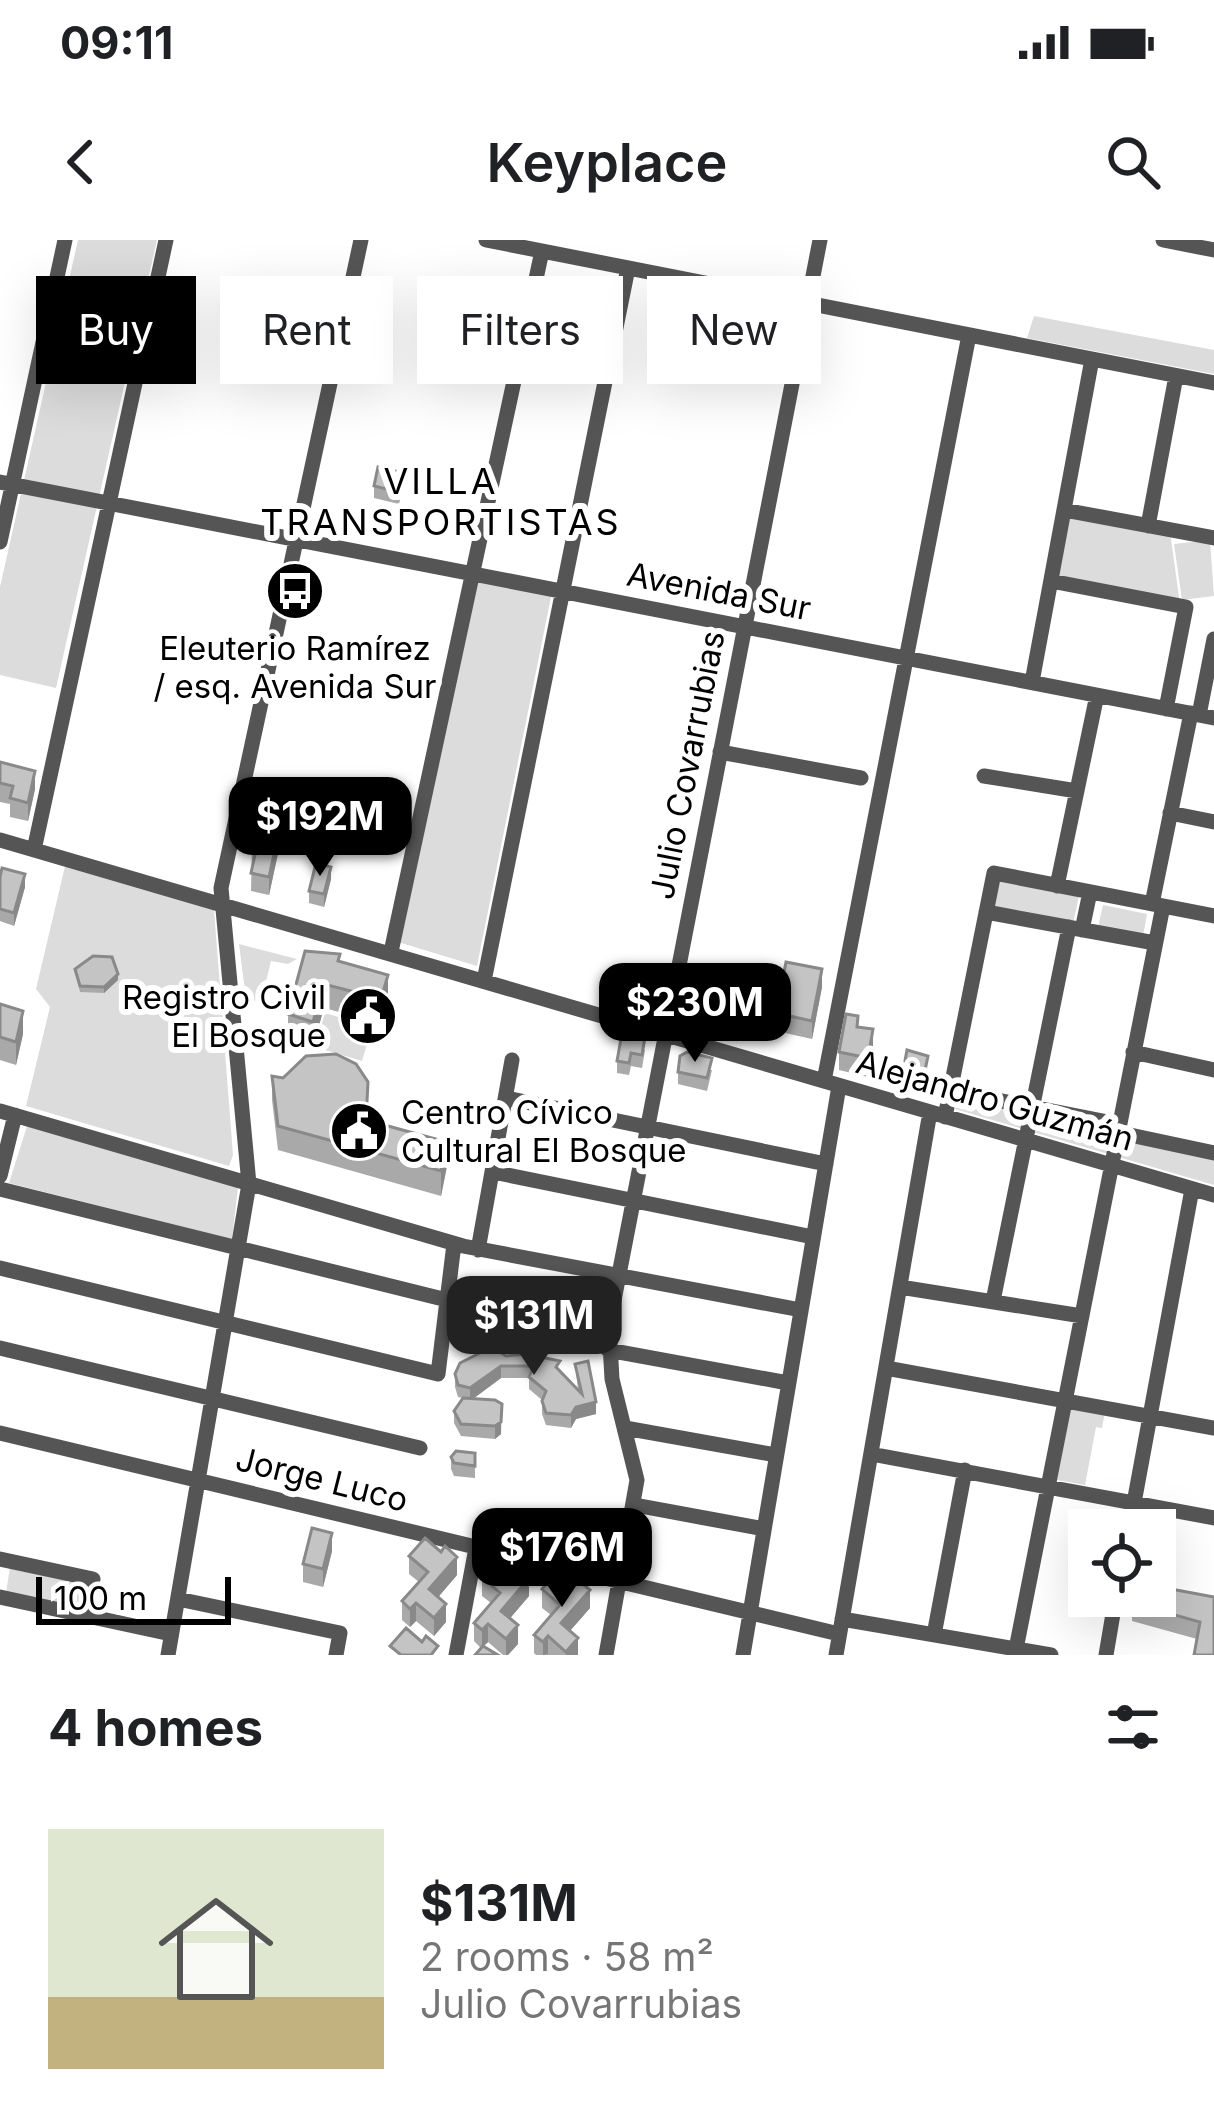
<!DOCTYPE html>
<html lang="en">
<head>
<meta charset="utf-8">
<style>
  :root { --surface:#fff; --page:#f6f6f6; --text:#202124; --muted:#757577; --line:#e0e0e0; --accent:#000 }
  body { margin:0; font-family:Inter,sans-serif; background:var(--page); color:var(--text); height:100vh; display:flex; flex-direction:column; font-size:45px; white-space:nowrap }
  * { box-sizing:border-box; margin:0 }
  p { font-size:39px; color:var(--muted) }
  .icon { flex:none; width:66px; height:66px; fill:none; stroke:currentColor; stroke-width:2; stroke-linecap:round; stroke-linejoin:round }
  .map { position:relative; height:1415px; overflow:hidden }
  .details { display:flex; flex-direction:column; background:var(--surface); flex:1 }
  .details>* { flex:none }
  .top-card { position:absolute; left:36px; top:36px; width:1143px; height:108px; display:flex; gap:24px }
  .controls { position:absolute; left:1068px; top:1269px; display:grid; gap:24px }
  .controls a { display:grid; place-items:center; width:108px; height:108px; border-radius:0px; background:var(--surface); box-shadow:0 12px 48px #0002; font-size:60px }
  .scale { position:absolute; left:36px; bottom:30px; width:195px; box-sizing:border-box; padding-left:12px; border:6px solid #000; border-top:0; font-size:33px; line-height:42px; white-space:nowrap; color:#000; -webkit-text-stroke:9px #fff; paint-order:stroke }
  .price { position:absolute; translate:-50% -102px; padding:0 27px; border-radius:24px; background:var(--accent); color:#fff; font-size:39px; line-height:78px; filter:drop-shadow(0 3px 6px #0008) }
  .price::after { content:''; position:absolute; left:50%; top:72px; width:36px; height:27px; margin-left:-18px; background:inherit; clip-path:polygon(0 0,100% 0,50% 100%) }
  .price.on { background:#222; color:#fff }
  ul { padding:0; list-style:none }
  li { display:flex; align-items:center; gap:36px; height:300px; padding:0 48px }
  li+li { border-top:3px solid var(--line) }
  li span { display:grid; place-items:center; flex:none; width:336px; height:240px; border-radius:0px; color:#555 }
  li>.icon { margin-inline-start:auto }
  span .icon { width:144px; height:144px; fill:#fffc; stroke-width:1 }
  li b { font-size:51px }
  h2 { display:flex; justify-content:space-between; align-items:center; height:144px; padding:0 48px; font-size:51px }
  .pill { padding:0 42px; border-radius:0px; background:var(--surface); box-shadow:0 12px 48px #0002; font-size:42px; line-height:108px }
  .pill.on { background:var(--accent); color:#fff }
  .status { display:flex; justify-content:space-between; align-items:center; height:84px; padding:0 60px; background:var(--surface); direction:ltr }
  .status svg { height:33px; fill:currentColor }
  header { display:flex; justify-content:space-between; align-items:center; height:156px; padding:0 48px; background:var(--surface); font-size:54px; font-weight:600 }
  .map>svg:first-child { display:block }
  .green { fill:#dcdcdc }
  .lines { fill:none; stroke-linecap:round; stroke-linejoin:round }
  .minor { stroke:#555; stroke-width:15 }
  .wall { fill:#a9a9a9 }
  .shaded-wall { fill:#898989 }
  .building { fill:#c4c4c4; stroke:#898989; stroke-width:3 }
  .labels { text-anchor:middle; dominant-baseline:central; stroke-width:12; stroke-linejoin:round; paint-order:stroke }
  .street-label { font-size:33px; fill:#000; stroke:#fff }
  .poi-label { font-size:33px; fill:#000; stroke:#fff }
  .neighbourhood-label { font-size:36px; letter-spacing:3px; fill:#000; stroke:#fff }
</style>
</head>
<body>
<div class="status"><b>09:11</b><svg viewBox="0 0 49 12"><path d="M0 12V9h3v3zM5 12V6h3v6zM10 12V3h3v9zM15 12V0h3v12zM26 1h20v11H26zM47 4h2v5h-2z"/></svg></div>
<header><svg class="icon" aria-label="back" viewBox="0 0 24 24"><path d="M15 5l-7 7 7 7"/></svg>Keyplace<svg class="icon" aria-label="search" viewBox="0 0 24 24"><circle cx="10" cy="10" r="6"/><path d="M15 15l6 6"/></svg></header>
<div class="map">
<svg width="1214" height="1415" viewBox="0 0 1214 1415">
  <rect width="100%" height="100%" fill="#fff"/>
  <!-- green -->
  <path class="green" d="M78 0H157L56 448 0 435V347Z
    M1034 76 1214 110V134L1027 98Z
    M1066 272 1170 292 1180 364 1053 339Z
    M1210 300 1214 356 1182 360 1174 304Z
    M476 337 552 352 477 726 398 702Z
    M66 622 214 670 233 915 229 926 26 866 50 767 36 749Z
    M998 641 1079 656 1073 684 993 669Z
    M1103 665 1147 674 1143 696 1098 687Z
    M239 704 297 719 288 724 271 721 261 762 246 759Z
    M325 773 372 787 362 821 315 807Z
    M959 857 1113 886 1214 917V945L955 869Z
    M27 886 238 947 232 999 9 943Z
    M1071 1166 1105 1172 1102 1188 1096 1187 1085 1245 1057 1240Z
    M10 1327 86 1341 82 1367 6 1353Z"/>
  <g class="lines">
    <!-- minor -->
    <path class="minor" d="M486 0 1214 143
      M1163 0 1214 10
      M0 242 1214 478
      M1064 270 1214 298
      M1148 286 1176 136
      M0 302 65 0
      M1051 341 1186 367 1166 469
      M1032 442 1092 119
      M1199 475 1214 399
      M720 512 861 538
      M984 536 1077 551
      M1170 573 1214 582
      M0 600 1214 955
      M34 610 166 0
      M1057 646 1097 455
      M1152 664 1191 473
      M986 672 1155 703
      M1082 690 1090 652
      M391 712 542 11
      M484 741 628 28
      M1133 812 1214 830
      M824 841 969 95
      M951 851 1118 884
      M506 858 826 924
      M0 871 463 1006 801 1070
      M945 877 994 633 1214 676
      M1116 892 1214 913
      M493 932 813 997
      M0 936 15 875
      M0 949 447 1060
      M478 1010 512 820
      M0 1028 438 1134 454 1004
      M900 1047 1082 1076
      M993 1061 1069 687
      M0 1108 420 1208
      M608 1110 788 1143
      M886 1128 1214 1188
      M625 1188 776 1215
      M0 1193 839 1394
      M871 1214 1214 1278
      M635 1265 764 1289
      M1129 1290 1192 949
      M0 1319 93 1339 85 1375
      M0 1357 171 1394
      M178 1359 340 1393 336 1415
      M842 1379 1051 1415
      M934 1395 965 1230
      M1016 1409 1163 666
      M168 1415 249 944 221 648 361 0
      M456 1415 476 1308
      M606 1415 637 1240 612 1139 609 1086 820 0
      M743 1415 839 846
      M836 1415 930 872
      M1106 1415 1116 1356"/>
  </g>
  <!-- wall -->
  <path class="wall" d="M404 245 399 264 374 258V246Z
    M0 522 35 549 28 581 10 577V564L0 562Z
    M282 595 269 655 251 651 252 605Z
    M0 637 25 647 14 686 0 681Z
    M331 639 324 667 309 663V651Z
    M340 722 388 759 381 783 324 768 313 806 288 799V774Z
    M75 729 118 740 104 753 80 752Z
    M822 747 812 799 785 793V777L779 776V757Z
    M0 764 23 794 16 825 0 820Z
    M858 787 873 807 868 837 839 830V812Z
    M622 793 645 810 642 828 631 826 629 835 617 833V821Z
    M904 826 928 828 924 848 904 839Z
    M712 830 707 851 678 844V832Z
    M272 836 367 881 447 926 441 956 278 910 272 860Z
    M506 1116 560 1132 578 1150 575 1124 596 1174 576 1179 571 1188 546 1185 542 1174V1160L529 1149V1138H501L473 1159 502 1164 501 1194 495 1199 461 1196 454 1183V1171L463 1158 458 1157 455 1147V1134Z
    M475 1213V1238L454 1236 451 1229V1217Z
    M332 1311 323 1347 303 1342V1324Z
    M409 1316 457 1335 438 1357 446 1382 434 1396 416 1381 410 1387 402 1380V1361L419 1342 409 1334Z
    M482 1337 529 1356 510 1378 518 1404 508 1415H503L488 1402 481 1408 474 1401V1383L491 1363 482 1356Z
    M542 1349 590 1368 570 1391 578 1415H536L534 1413V1395L551 1375 542 1368Z
    M1214 1357 1197 1399 1132 1381V1363Z"/>
  <!-- shaded-wall -->
  <path class="shaded-wall" d="M35 531V549L28 581V563Z
    M282 577V595L269 655V637Z
    M331 627V639L324 667V654Z
    M25 634V647L14 686V673Z
    M822 729V747L812 799V781Z
    M118 734V740L104 753V747Z
    M388 735V759L381 783V759Z
    M324 744V768L313 806V782Z
    M23 771V794L16 825V802Z
    M873 789V807L868 837V818Z
    M447 902V926L441 956V931Z
    M501 1126V1138L470 1161V1148Z
    M596 1162V1174L576 1179 571 1188V1175L576 1167Z
    M501 1182V1194L495 1199V1186Z
    M332 1293V1311L323 1347V1329Z
    M457 1317V1335L429 1368V1349Z
    M529 1338V1356L501 1389V1371Z
    M590 1350V1368L561 1401V1383Z
    M416 1363V1381L410 1387V1369Z
    M446 1364V1382L434 1396V1378Z
    M488 1384V1402L482 1408V1390Z
    M518 1385V1404L508 1415H506V1399Z
    M548 1396V1414L543 1415V1402Z
    M578 1398V1415H566V1412Z"/>
  <!-- building -->
  <path class="building" d="M378 227 404 233 399 252 374 246Z
    M0 522 35 531 28 563 10 558 13 546 0 543Z
    M259 572 282 577 269 637 251 633 257 606 252 605Z
    M316 623 331 627 324 654 309 651Z
    M2 628 25 634 14 673 0 669V637Z
    M305 711 340 714 338 721 388 735 381 759 324 744 313 782 288 774Z
    M93 716 112 717 118 734 104 747 80 746 75 729Z
    M786 722 822 729 812 781 785 775 788 759 779 757Z
    M0 764 23 771 16 802 0 797Z
    M846 774 858 776 857 787 873 789 868 818 839 812Z
    M622 793 645 797 642 815 631 813 629 823 617 821Z
    M907 810 928 816 924 835 904 826Z
    M687 812 712 818 707 838 678 832 680 816Z
    M336 814 356 824 368 842 366 880 447 902 441 931 278 886 272 836 283 838 306 816Z
    M492 1107 506 1116 526 1114 560 1121 556 1127 582 1154 575 1124 588 1121 596 1162 576 1167 571 1175 546 1173 542 1161 546 1151 529 1137 534 1126H501L470 1148 458 1145 455 1134 460 1123Z
    M463 1158 495 1160 502 1164 501 1182 495 1186 461 1184 454 1171Z
    M456 1211 475 1213V1226L454 1223 451 1217Z
    M312 1288 332 1293 323 1329 303 1324Z
    M425 1298 441 1312 445 1306 457 1317 429 1349 446 1364 434 1378 416 1363 410 1369 402 1361 428 1332 409 1316Z
    M497 1320 513 1333 518 1328 529 1338 501 1371 518 1385 506 1399 488 1384 482 1390 474 1383 500 1353 482 1337Z
    M557 1332 573 1346 578 1340 590 1350 561 1383 578 1398 566 1412 548 1396 543 1402 534 1395 560 1365 542 1349Z
    M1155 1346 1214 1357V1415H1194L1200 1382 1132 1363 1133 1356H1155Z
    M406 1388 422 1402 426 1396 438 1406 431 1415H401L390 1406Z
    M483 1406 498 1415H475Z"/>
  <!-- icons -->
  <defs>
    <g id="bus-disc" transform="scale(3)"><circle r="9.5" fill="#000" stroke="#fff"/><path d="M-5-6H5V4H4V6H2V4H-2V6H-4V4H-5ZM-3.5-4V0h7V-4ZM-3.5 1.2v1.5H-2V1.2ZM2 1.2v1.5H3.5V1.2Z" fill="#fff"/></g>
    <g id="civic-disc" transform="scale(3)"><circle r="9.5" fill="#000" stroke="#fff"/><path d="M-.6-6.5H3V-4.5H.6V-3L4-1V1h2V6H-6V1h2V-1L-.6-3ZM-1.2 2.5V6h2.4V2.5Z" fill="#fff"/></g>
  </defs>
  <g fill-rule="evenodd">
    <use href="#bus-disc" x="295" y="351"/>
    <use href="#civic-disc" x="368" y="776"/>
    <use href="#civic-disc" x="359" y="891"/>
  </g>
  <g class="labels">
    <!-- street labels -->
    <g class="street-label">
      <text transform="translate(719 351) rotate(11)">Avenida Sur</text>
      <text transform="translate(687 525) rotate(-79)">Julio Covarrubias</text>
      <text transform="translate(995 860) rotate(16)">Alejandro Guzmán</text>
      <text transform="translate(322 1239) rotate(14)">Jorge Luco</text>
    </g>
    <!-- poi labels -->
    <g class="poi-label">
      <text x="295" y="408">Eleuterio Ramírez<tspan x="295" dy="38">/ esq. Avenida Sur</tspan></text>
      <text x="326" y="757" text-anchor="end">Registro Civil<tspan x="326" dy="38">El Bosque</tspan></text>
      <text x="401" y="872" text-anchor="start">Centro Cívico<tspan x="401" dy="38">Cultural El Bosque</tspan></text>
    </g>
    <!-- neighbourhood labels -->
    <g class="neighbourhood-label">
      <text x="441" y="241">VILLA<tspan x="441" dy="41">TRANSPORTISTAS</tspan></text>
    </g>
  </g>
</svg>
<div class="controls">
<a><svg class="icon" aria-label="locate" viewBox="0 0 24 24"><circle cx="12" cy="12" r="6"/><path d="M12 2v4M12 18v4M2 12h4M18 12h4"/></svg></a>
</div>
<div class="scale">100 m</div>
<b class="price" style="left:320px;top:639px">$192M</b>
<b class="price" style="left:695px;top:825px">$230M</b>
<b class="price on" style="left:534px;top:1138px">$131M</b>
<b class="price" style="left:562px;top:1370px">$176M</b>
<div class="top-card">
<a class="pill on">Buy</a>
<a class="pill">Rent</a>
<a class="pill">Filters</a>
<a class="pill">New</a>
</div>
</div>
<section class="details">
<h2>4 homes<svg class="icon" aria-label="filters" viewBox="0 0 24 24"><path d="M4 7h16M4 17h16"/><circle cx="9" cy="7" r="2"/><circle cx="15" cy="17" r="2"/></svg></h2>
<ul>
<li><span style="background:linear-gradient(#dfe7d0 70%,#c2b280 0)"><svg class="icon" aria-label="home" viewBox="0 0 24 24"><path d="M3 11l9-7 9 7M6 9v11h12V9"/></svg></span><div><b>$131M</b><p>2 rooms · 58 m²</p><p>Julio Covarrubias</p></div></li>
</ul>
</section>
</body>
</html>
